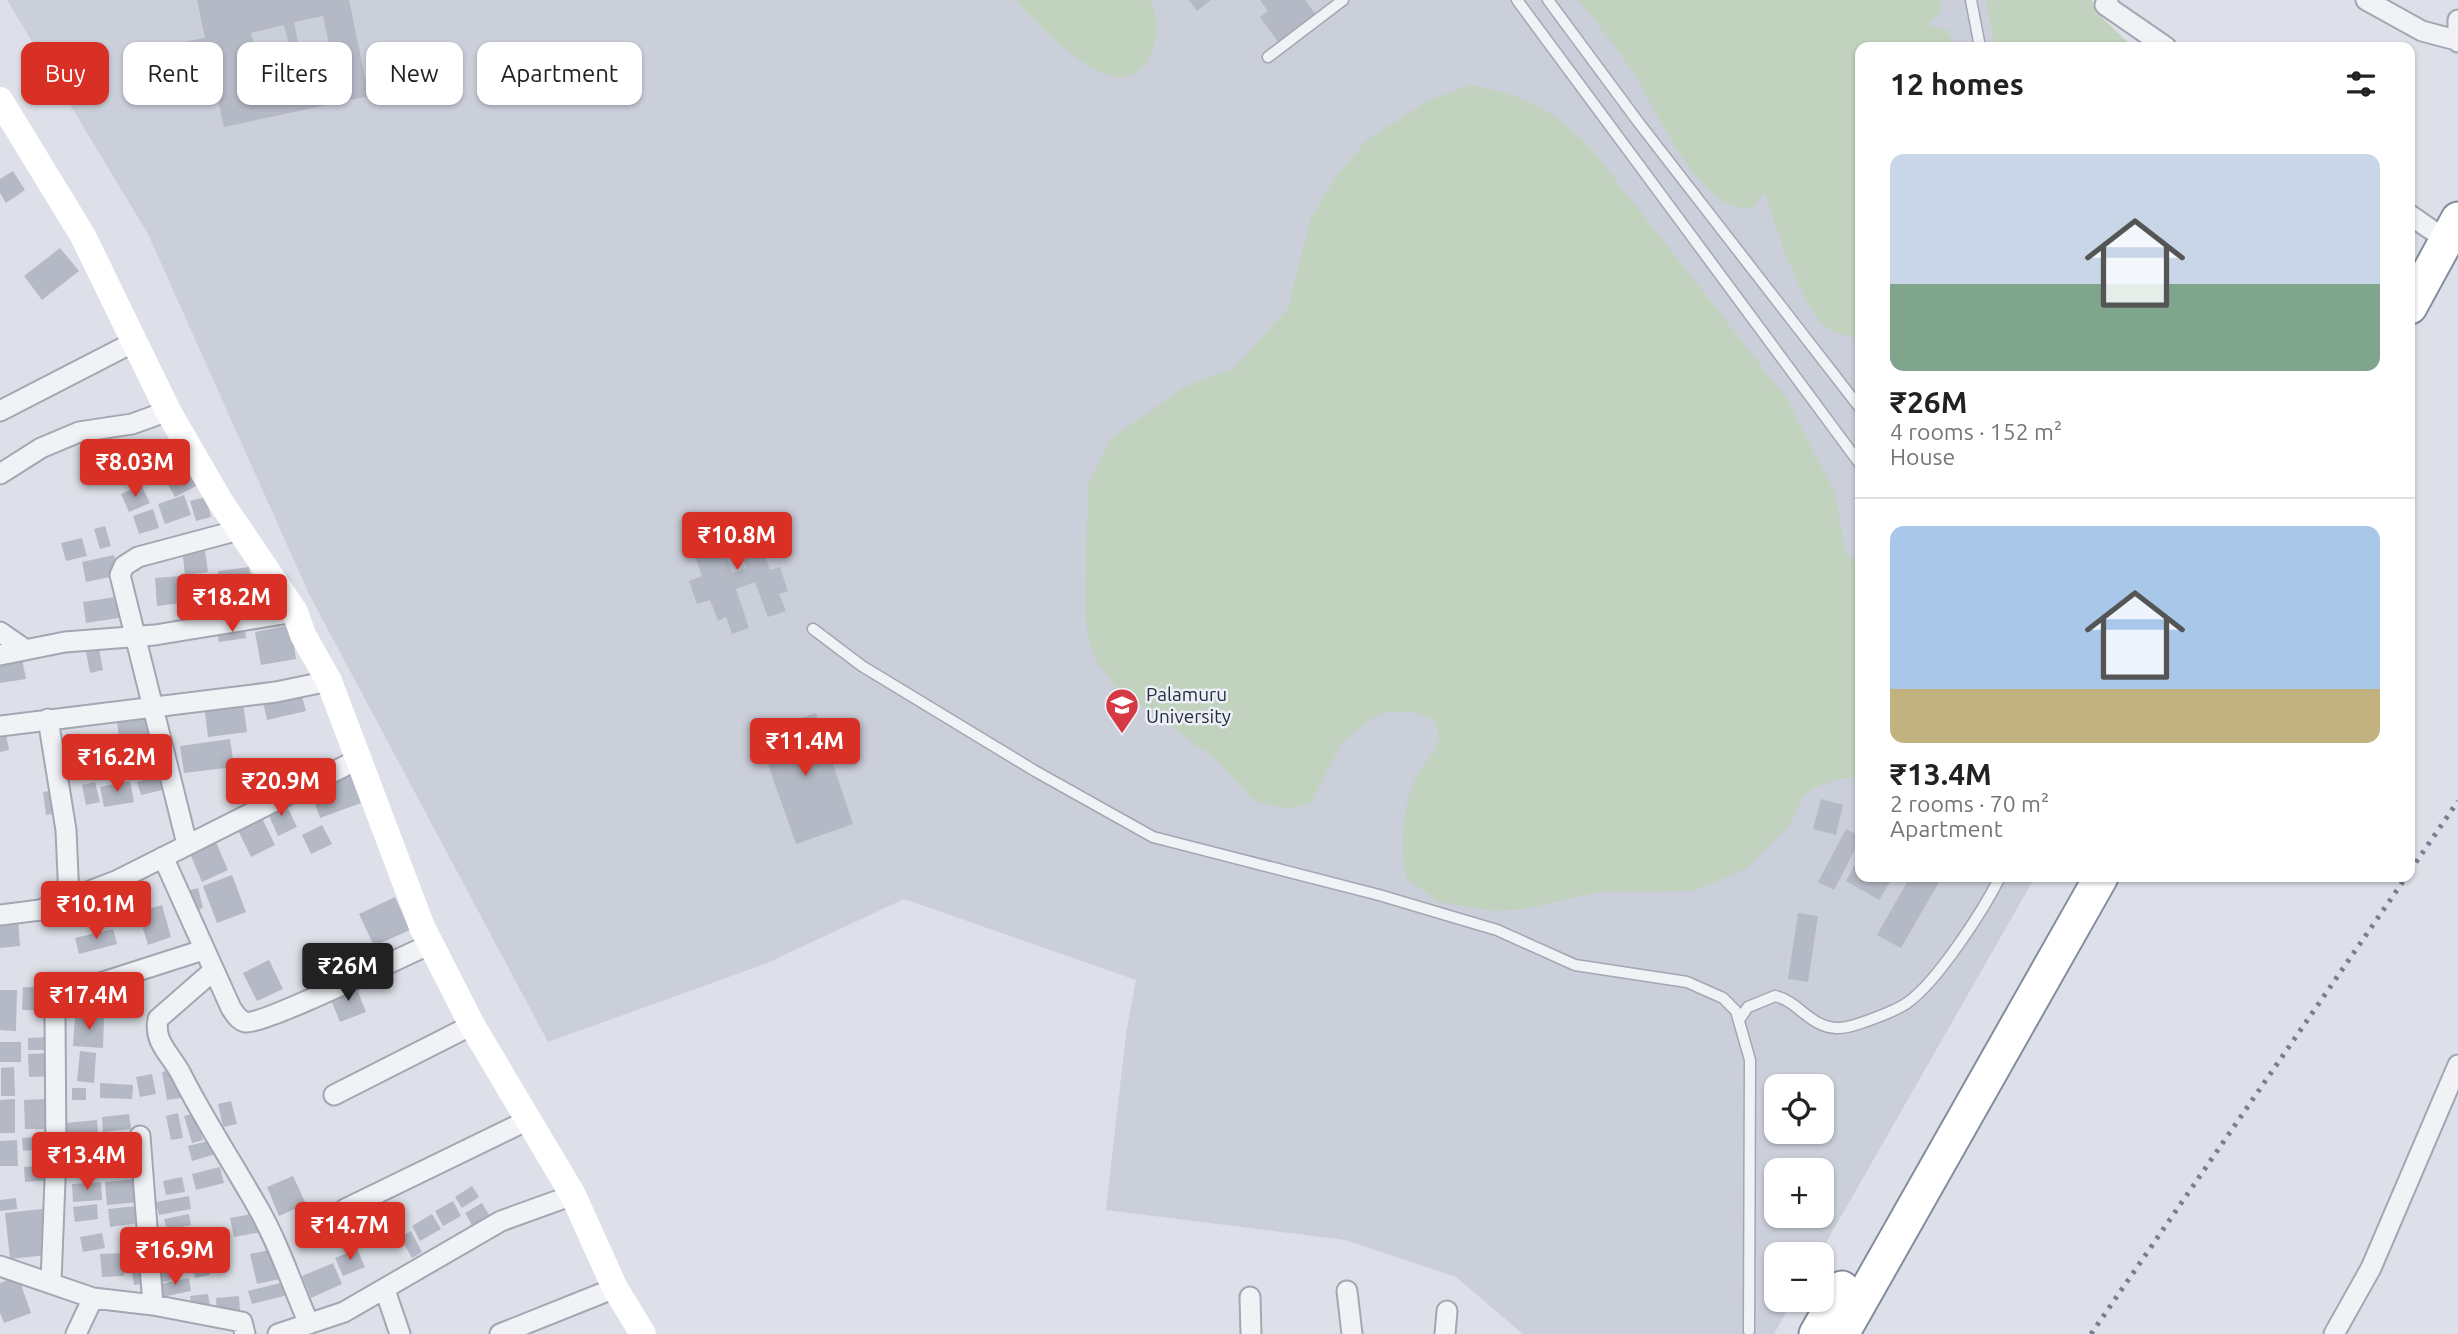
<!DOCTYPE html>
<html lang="en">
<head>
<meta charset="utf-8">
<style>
  :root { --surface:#fff; --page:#f6f6f6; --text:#222; --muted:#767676; --line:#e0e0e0; --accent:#d93025 }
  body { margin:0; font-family:Ubuntu,sans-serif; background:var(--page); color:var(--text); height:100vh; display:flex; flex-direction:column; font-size:26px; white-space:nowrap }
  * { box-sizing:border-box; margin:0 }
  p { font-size:23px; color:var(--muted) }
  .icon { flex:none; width:38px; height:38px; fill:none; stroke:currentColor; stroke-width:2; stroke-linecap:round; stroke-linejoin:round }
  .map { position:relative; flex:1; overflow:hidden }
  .side { position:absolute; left:1855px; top:42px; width:560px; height:840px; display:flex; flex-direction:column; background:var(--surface); border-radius:14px; box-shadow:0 2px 5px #0004 }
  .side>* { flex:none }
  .guide { position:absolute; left:21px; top:42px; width:665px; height:63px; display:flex; gap:14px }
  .buttons { position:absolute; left:1764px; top:1074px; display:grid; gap:14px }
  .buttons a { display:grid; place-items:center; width:70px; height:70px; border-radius:14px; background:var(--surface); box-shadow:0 2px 5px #0004; font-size:35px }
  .price { position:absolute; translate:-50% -60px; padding:0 16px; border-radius:7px; background:var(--accent); color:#fff; font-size:23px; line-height:46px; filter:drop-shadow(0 2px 4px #0008) }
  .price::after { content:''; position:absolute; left:50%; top:42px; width:21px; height:16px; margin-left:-10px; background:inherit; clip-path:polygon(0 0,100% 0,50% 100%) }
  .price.active { background:#222; color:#fff }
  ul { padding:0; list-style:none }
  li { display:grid; align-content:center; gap:14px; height:371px; padding:0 35px }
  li+li { border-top:2px solid var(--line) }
  li span { display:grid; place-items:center; height:217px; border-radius:14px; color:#555 }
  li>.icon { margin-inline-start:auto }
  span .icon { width:126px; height:126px; fill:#fffc; stroke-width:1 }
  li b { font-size:30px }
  h2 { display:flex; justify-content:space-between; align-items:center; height:84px; padding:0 35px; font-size:30px }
  .pill { padding:0 24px; border-radius:14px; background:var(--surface); box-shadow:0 2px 5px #0004; font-size:24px; line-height:63px }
  .pill.active { background:var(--accent); color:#fff }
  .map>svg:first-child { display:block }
  .built { fill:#cbcfda; fill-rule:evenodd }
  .green { fill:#c1d2be }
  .building { fill:#b4b9c5; fill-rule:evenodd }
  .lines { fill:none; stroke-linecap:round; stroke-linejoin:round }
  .lane-casing { stroke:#a2a7b2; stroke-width:13 }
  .street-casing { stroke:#a2a7b2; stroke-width:23 }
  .highway-casing { stroke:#848c9f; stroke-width:37 }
  .lane { stroke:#f0f2f6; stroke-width:10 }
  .street { stroke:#f0f2f6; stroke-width:19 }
  .secondary { stroke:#fff; stroke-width:26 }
  .highway { stroke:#fff; stroke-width:33 }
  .rail { stroke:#767e92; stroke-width:5; stroke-dasharray:3.5 7; stroke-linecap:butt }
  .labels { text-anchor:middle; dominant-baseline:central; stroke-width:5; stroke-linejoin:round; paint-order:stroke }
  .poi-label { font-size:19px; fill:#262d3f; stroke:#ecf0f6; text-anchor:start }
</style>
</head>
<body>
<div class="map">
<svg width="2458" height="1334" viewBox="0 0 2458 1334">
  <rect width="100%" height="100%" fill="#dde0e8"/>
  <!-- built -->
  <path class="built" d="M7 0H2090L2092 21 2129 47H1860V877H2035L1819 1255H1776V1300H1793L1774 1334H1523L1456 1277 1345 1240 1106 1210 1126 1034 1136 980 904 899 765 964 548 1042 309 594 148 234ZM1776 1087H1822V1132H1776ZM1776 1171H1822V1216H1776Z"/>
  <!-- green -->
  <path class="green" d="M1015 0H1151C1159 19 1158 41 1149 58 1120 116 1038 25 1015 0Z
    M1578 0H1939L1941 11 1928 25 1948 30 1955 47H1860V338C1850 337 1838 334 1829 329 1802 313 1775 223 1764 192L1754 207C1701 221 1654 102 1631 69 1615 45 1596 23 1578 0Z
    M1986 0H2092L2096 12 2133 47H1995Z
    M1470 85C1523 94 1558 112 1594 152L1787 399 1835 493 1845 550 1860 568V776L1839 779 1813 788 1802 798 1788 827 1747 868 1695 891 1599 892 1524 909 1494 911 1439 902 1408 880C1399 856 1403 807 1413 784 1421 767 1434 754 1440 737L1433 720 1413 712H1387L1372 719 1342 742 1311 802 1294 808H1283L1254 801 1214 758 1116 687 1098 663 1088 639 1085 605 1088 485 1112 437 1188 385 1234 368 1288 308 1311 218 1335 178 1366 141 1429 100Z"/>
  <!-- building -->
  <path class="building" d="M197 0H349L369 96 224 127 212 74 196 77 188 41 205 38ZM323 16 329 45 300 51 294 22ZM284 25 291 52 258 60 251 33Z
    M1189 0H1211L1197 11Z
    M1260 0H1305L1317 16 1279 43 1260 17 1268 11Z
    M13 171 25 190 6 203 0 193V179Z
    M60 248 79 271 42 300 24 276Z
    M104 432 113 445 94 458 85 446Z
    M189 460 202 483 175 497 162 474Z
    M141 485 150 503 129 512 121 494Z
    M184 495 191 515 165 524 158 504Z
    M206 497 211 517 196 521 190 501Z
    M153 509 159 528 139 534 133 516Z
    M750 518 756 534 767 530 774 549 764 553 770 570 780 567 788 591 779 594 786 611 768 617 755 582 736 589 749 628 732 634 726 617 718 621 710 600 697 604 689 581 702 576 695 556 702 553 696 537ZM738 544 747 568 732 573 723 549Z
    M105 526 111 546 100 549 94 529Z
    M82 538 87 556 66 561 61 543Z
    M204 544 208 572 185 575 182 547Z
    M114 555 119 575 86 582 82 562Z
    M249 567 252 588 221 592 218 571Z
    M180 576 182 603 157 606 155 578Z
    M213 576 217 599 189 603 185 580Z
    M122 596 125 617 86 623 83 602Z
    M291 625 296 659 261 665 255 632Z
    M245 626 246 638 219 642 217 630Z
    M99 649 103 670 90 673 86 652Z
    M21 654 26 679 0 683V658Z
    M301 693 306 711 267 720 263 702Z
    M243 702 247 732 208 737 204 706Z
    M816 713 853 824 796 844 757 733Z
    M152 718 156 743 121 749 117 723Z
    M5 729 9 750 0 752V730Z
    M230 739 234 767 184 773 180 746Z
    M350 772 361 803 320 818 309 787Z
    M167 774 171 788 141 795 137 782Z
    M130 781 134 802 104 807 100 787Z
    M95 782 100 802 86 805 82 785Z
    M56 790 59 813 46 815 43 792Z
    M1821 799 1843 805 1836 835 1813 829Z
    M284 800 297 827 278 836 266 809Z
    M260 814 275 845 251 857 236 826Z
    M322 825 332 844 311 854 302 835Z
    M1846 829 1860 836V840L1834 890 1818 882Z
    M215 840 228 870 202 882 189 851Z
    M1860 855V877H1893L1879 900 1846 881Z
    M232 875 246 912 217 923 203 886Z
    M1910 877H1942L1901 948 1877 935Z
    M120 881 131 910 119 914 109 886Z
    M198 888 203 908 188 912 183 892Z
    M395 897 410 930 374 946 359 914Z
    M162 905 171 937 148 945 138 912Z
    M1798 913 1818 916 1808 982 1788 979Z
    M18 917 20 946 0 948V918Z
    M113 929 117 944 79 954 75 938Z
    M269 960 283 989 257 1001 243 973Z
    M355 984 366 1012 340 1022 329 995Z
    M23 987 52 988V1011L22 1010Z
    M0 990H17L16 1031 0 1030Z
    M75 1017 104 1018 103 1048 73 1046Z
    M52 1037V1050H28V1038Z
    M0 1042H21V1062H0Z
    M80 1051 96 1053 94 1083 77 1081Z
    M52 1053 54 1076 29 1077 28 1054Z
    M14 1067 15 1096H1V1068Z
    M175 1069 181 1098 167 1100 162 1072Z
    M152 1074 156 1094 140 1097 136 1077Z
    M100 1083 133 1085 132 1099 100 1098Z
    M72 1088H86V1100H72Z
    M15 1099V1133H0V1100Z
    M48 1099 49 1129H25L24 1100Z
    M231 1101 237 1124 223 1127 218 1104Z
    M178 1113 183 1138 171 1140 166 1116Z
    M196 1113 203 1140 192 1143 184 1116Z
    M129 1114 131 1129 103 1132 102 1117Z
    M97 1120 99 1142 68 1145 65 1123Z
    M51 1135 52 1148 23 1151 22 1138Z
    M17 1140 18 1166H0V1141Z
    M212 1140 216 1154 192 1161 188 1146Z
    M101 1148 104 1174 71 1178 68 1151Z
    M48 1165 49 1180 25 1182 24 1167Z
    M220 1167 224 1183 196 1190 192 1174Z
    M293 1176 306 1204 279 1216 267 1187Z
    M182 1177 185 1192 166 1195 163 1181Z
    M138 1179 140 1202 107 1205 105 1182Z
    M101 1182 102 1200 73 1202 72 1184Z
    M472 1186 479 1197 462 1208 455 1197Z
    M189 1196 191 1209 159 1215 156 1202Z
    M16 1198 17 1209 0 1211V1200Z
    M453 1201 461 1216 443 1226 435 1211Z
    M482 1203 489 1215 472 1225 465 1213Z
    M97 1204 98 1219 75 1222 73 1207Z
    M137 1206 139 1223 110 1227 108 1209Z
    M394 1206 400 1219 379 1230 372 1217Z
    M42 1209 47 1255 10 1259 5 1213Z
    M258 1213 262 1232 234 1237 230 1218Z
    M189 1214 191 1225 167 1230 164 1219Z
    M432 1214 441 1229 420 1241 412 1226Z
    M139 1227 141 1240 127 1242 126 1229Z
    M411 1231 422 1252 412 1258 400 1237Z
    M102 1233 105 1248 83 1252 80 1237Z
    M139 1243 142 1258 129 1260 127 1245Z
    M207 1247 209 1256 183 1263 180 1254Z
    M274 1249 280 1279 257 1284 250 1254Z
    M357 1249 365 1267 343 1276 335 1258Z
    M123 1253 124 1276 102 1277 100 1254Z
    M143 1262 146 1283 134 1285 131 1264Z
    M207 1263 210 1275 195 1278 192 1267Z
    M333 1263 342 1284 311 1298 302 1276Z
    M167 1265 171 1280 160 1283 156 1268Z
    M18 1276 31 1313 4 1323 0 1313V1283Z
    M189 1278 191 1291 162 1297 159 1284Z
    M284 1282 288 1295 252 1304 248 1291Z
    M208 1294 210 1306 192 1308 190 1296Z
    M239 1296 240 1311 217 1313 216 1298Z"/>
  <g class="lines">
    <!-- lane casing -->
    <g class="lane-casing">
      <path id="lane" d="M1517 0 1860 464
        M1548 0 1639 123 1860 408
        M1971 0 1980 47
        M1268 57 1343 0
        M813 629 862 666 1035 771 1153 837 1379 895 1497 930 1575 965 1687 982 1723 998 1736 1011 1750 1060 1749 1331
        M1739 1020 1748 1007 1775 996C1798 1001 1810 1027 1836 1028 1846 1029 1858 1024 1867 1021 1881 1016 1895 1011 1907 1003 1937 982 1983 911 2000 877"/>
    </g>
    <!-- street casing -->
    <g class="street-casing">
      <path id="street" d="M2108 0 2105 5 2166 47
        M2366 0 2422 31 2456 40
        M2458 20V42
        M2410 215 2446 240
        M0 411 136 341
        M0 474 41 448 79 432 132 424 168 411
        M0 632 26 650
        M0 655 65 642 155 635 295 612
        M48 719 66 830 69 899
        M0 726 276 692 329 681
        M187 844 120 575 124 566 138 557 239 530
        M163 857 231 1008C235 1014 239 1021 246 1022 263 1025 405 955 431 944
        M0 915 40 910 116 881 359 759
        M213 971 158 1019C153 1043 172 1055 182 1076 205 1121 232 1162 257 1206 278 1242 292 1285 309 1324
        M334 1095 472 1025
        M140 1136 153 1305
        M345 1209 528 1120
        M0 1266 93 1298 153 1305 242 1322 245 1334
        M51 1282 56 1155 55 1017 58 1003 72 992 203 950
        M385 1290 400 1334
        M1347 1291 1352 1334
        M1250 1297 1251 1334
        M76 1334 93 1298
        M278 1334 344 1312 501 1221 573 1195
        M500 1334 615 1288
        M1445 1334 1447 1311
        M2334 1334 2371 1268 2458 1065"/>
    </g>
    <!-- highway casing -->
    <g class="highway-casing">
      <path id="highway" d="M2410 307 2458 219
        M1816 1334 1842 1288
        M1842 1334 2101 877"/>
    </g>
    <!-- lane -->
    <use href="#lane" class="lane"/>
    <!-- street -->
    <use href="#street" class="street"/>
    <!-- secondary -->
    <path class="secondary" d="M0 100 83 236 168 411 220 501 295 612 303 635 329 681 422 927 472 1025 573 1195 615 1288 643 1334"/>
    <!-- highway -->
    <use href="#highway" class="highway"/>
    <!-- rail -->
    <path class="rail" d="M2410 871 2458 801
      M2091 1334 2406 877"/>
  </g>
  <!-- icons -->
  <defs>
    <g id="university-pin" transform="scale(1.75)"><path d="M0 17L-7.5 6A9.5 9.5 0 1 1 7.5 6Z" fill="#d63944" stroke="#ecf0f6"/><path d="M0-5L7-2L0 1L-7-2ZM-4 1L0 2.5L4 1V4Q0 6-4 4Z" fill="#fff"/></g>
  </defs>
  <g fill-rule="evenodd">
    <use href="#university-pin" x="1122" y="705"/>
  </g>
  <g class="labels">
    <!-- poi labels -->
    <g class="poi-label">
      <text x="1146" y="694">Palamuru<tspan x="1146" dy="22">University</tspan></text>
    </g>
  </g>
</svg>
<div class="buttons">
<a><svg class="icon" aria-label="locate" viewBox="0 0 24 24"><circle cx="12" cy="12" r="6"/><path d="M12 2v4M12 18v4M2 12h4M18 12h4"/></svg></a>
<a>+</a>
<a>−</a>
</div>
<b class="price" style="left:135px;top:499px">₹8.03M</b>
<b class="price" style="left:737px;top:572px">₹10.8M</b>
<b class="price" style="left:232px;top:634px">₹18.2M</b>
<b class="price" style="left:805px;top:778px">₹11.4M</b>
<b class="price" style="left:117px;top:794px">₹16.2M</b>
<b class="price" style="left:281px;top:818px">₹20.9M</b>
<b class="price" style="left:96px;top:941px">₹10.1M</b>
<b class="price active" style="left:348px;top:1003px">₹26M</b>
<b class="price" style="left:89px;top:1032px">₹17.4M</b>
<b class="price" style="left:87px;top:1192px">₹13.4M</b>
<b class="price" style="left:350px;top:1262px">₹14.7M</b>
<b class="price" style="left:175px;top:1287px">₹16.9M</b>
<div class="guide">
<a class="pill active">Buy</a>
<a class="pill">Rent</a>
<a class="pill">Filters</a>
<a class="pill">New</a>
<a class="pill">Apartment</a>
</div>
<section class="side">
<h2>12 homes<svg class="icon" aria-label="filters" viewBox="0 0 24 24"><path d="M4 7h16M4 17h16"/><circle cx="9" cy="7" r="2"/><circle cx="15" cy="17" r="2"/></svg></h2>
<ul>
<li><span style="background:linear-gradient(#c9d6e8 60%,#7fa58c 0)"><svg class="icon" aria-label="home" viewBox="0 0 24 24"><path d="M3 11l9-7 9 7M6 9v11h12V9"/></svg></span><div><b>₹26M</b><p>4 rooms · 152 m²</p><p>House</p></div></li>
<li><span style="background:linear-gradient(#a9c7e8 75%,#c2b280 0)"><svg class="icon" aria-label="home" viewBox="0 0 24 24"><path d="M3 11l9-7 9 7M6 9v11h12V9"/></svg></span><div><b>₹13.4M</b><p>2 rooms · 70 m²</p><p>Apartment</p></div></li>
</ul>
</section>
</div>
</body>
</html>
